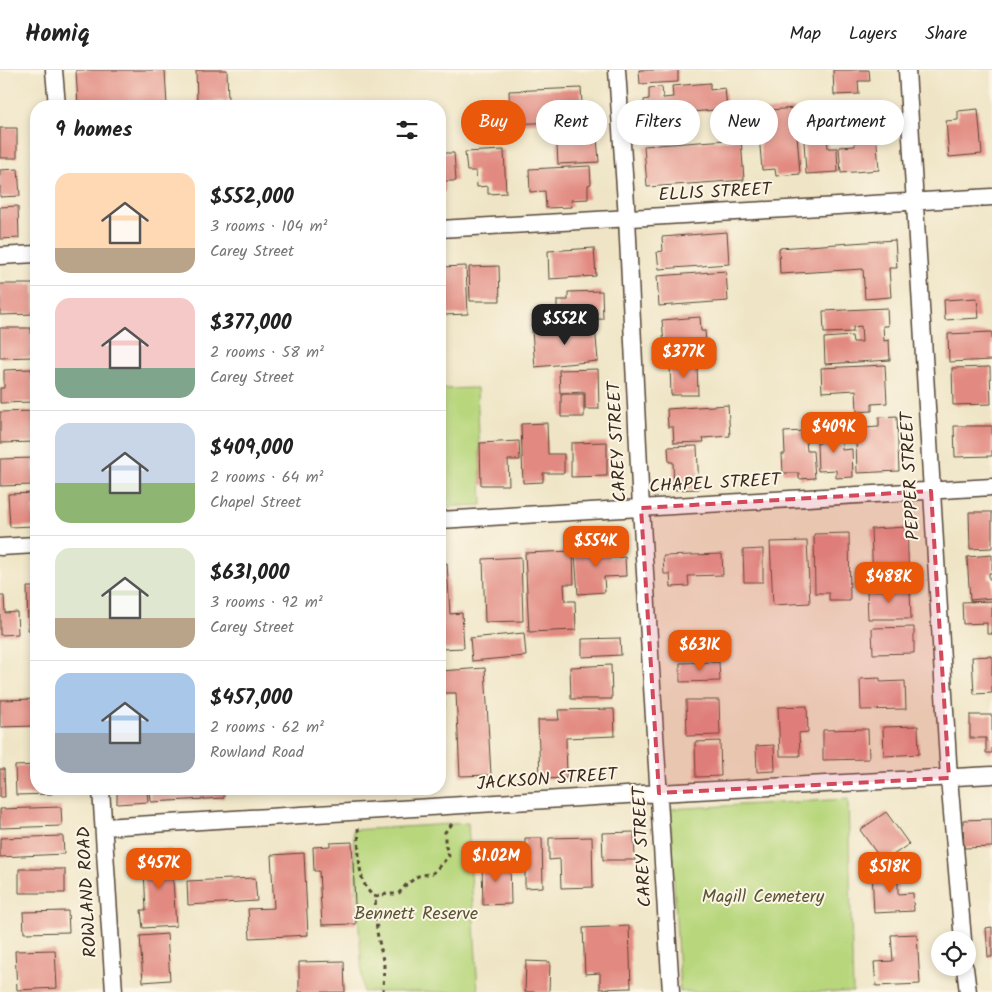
<!DOCTYPE html>
<html lang="en">
<head>
<meta charset="utf-8">
<style>
  :root { --surface:#fff; --page:#f2f2f2; --text:#222; --muted:#767676; --line:#e0e0e0; --accent:#ea580c }
  body { margin:0; font-family:Kalam,sans-serif; background:var(--page); color:var(--text); height:100vh; display:flex; flex-direction:column; font-size:19px; white-space:nowrap }
  * { box-sizing:border-box; margin:0 }
  p { font-size:16px; color:var(--muted) }
  .icon { flex:none; width:28px; height:28px; fill:none; stroke:currentColor; stroke-width:2; stroke-linecap:round; stroke-linejoin:round }
  .map { position:relative; flex:1; overflow:hidden }
  .panel { position:absolute; left:30px; top:30px; width:416px; height:695px; display:flex; flex-direction:column; background:var(--surface); border-radius:20px; box-shadow:0 2px 8px #0003 }
  .panel>* { flex:none }
  .top-card { position:absolute; left:461px; top:30px; width:455px; height:45px; display:flex; gap:10px }
  .buttons { position:absolute; left:931px; top:861px; display:grid; gap:10px }
  .buttons a { display:grid; place-items:center; width:45px; height:45px; border-radius:50%; background:var(--surface); box-shadow:0 2px 8px #0003; font-size:25px }
  .price { position:absolute; translate:-50% -42px; padding:0 11px; border-radius:10px; background:var(--accent); color:#fff; font-size:16px; line-height:32px; filter:drop-shadow(0 1px 2px #0008) }
  .price::after { content:''; position:absolute; left:50%; top:30px; width:15px; height:11px; margin-left:-8px; background:inherit; clip-path:polygon(0 0,100% 0,50% 100%) }
  .price.on { background:#222; color:#fff }
  ul { padding:0; list-style:none }
  li { display:flex; align-items:center; gap:15px; height:125px; padding:0 25px }
  li+li { border-top:1px solid var(--line) }
  li span { display:grid; place-items:center; flex:none; width:140px; height:100px; border-radius:15px; color:#555 }
  li>.icon { margin-inline-start:auto }
  span .icon { width:60px; height:60px; fill:#fffc; stroke-width:1 }
  li b { font-size:21px }
  h2 { display:flex; justify-content:space-between; align-items:center; height:60px; padding:0 25px; font-size:21px }
  .tag { padding:0 18px; border-radius:22px; background:var(--surface); box-shadow:0 2px 8px #0003; font-size:18px; line-height:45px }
  .tag.on { background:var(--accent); color:#fff }
  header { display:flex; align-items:center; gap:30px; box-sizing:border-box; height:70px; padding:0 25px; background:var(--surface); border-bottom:1px solid var(--line) }
  header strong { font-size:24px }
  nav { display:flex; gap:28px; margin-inline-start:auto; font-size:18px }
  .map>svg:first-child { display:block }
  .green { fill:#b8d77d; stroke:#7a804e }
  .building { fill:#e28a81 }
  .lines { fill:none; stroke-linecap:round; stroke-linejoin:round }
  .minor-casing { stroke:#564637; stroke-width:19 }
  .path { stroke:#564637; stroke-width:3; stroke-dasharray:4 4; stroke-linecap:butt }
  .minor { stroke:#fff; stroke-width:16 }
  .marked { fill:#d1495b; fill-opacity:0.2; stroke:#d1495b; stroke-width:4; stroke-dasharray:10 6; stroke-linejoin:round }
  .labels { text-anchor:middle; dominant-baseline:central; stroke-width:4; stroke-linejoin:round; paint-order:stroke }
  .street-label { font-size:18px; fill:#3b2a1e; stroke:#fcf5e5 }
  .park-label { font-size:18px; fill:#5a5536; stroke:#fcf5e5 }
</style>
</head>
<body>
<header>
<strong>Homiq</strong>
<nav><a>Map</a><a>Layers</a><a>Share</a></nav>
</header>
<div class="map">
<svg width="992" height="922" viewBox="0 0 992 922">
  <rect width="100%" height="100%" fill="#fcf5e5"/>
  <filter id="ink" filterUnits="userSpaceOnUse"><feTurbulence type="fractalNoise" baseFrequency=".02" numOctaves="2"/><feDisplacementMap in="SourceGraphic" scale="10" xChannelSelector="R" yChannelSelector="G"/><feConvolveMatrix kernelMatrix="1 2 1 2 8 2 1 2 1" color-interpolation-filters="sRGB"/></filter>
  <filter id="wash" filterUnits="userSpaceOnUse"><feTurbulence type="fractalNoise" baseFrequency=".0096" numOctaves="4" result="noise"/><feDisplacementMap in="SourceGraphic" scale="20" xChannelSelector="R" yChannelSelector="G"/><feGaussianBlur stdDeviation="1.12" result="paint"/><feColorMatrix in="noise" values="0 0 0 0 0 0 0 0 0 0 0 0 0 0 0 0 0 1.4 0 .05"/><feComposite in="paint" operator="in"/></filter>
  <g filter="url(#wash)">
    <rect width="100%" height="100%" fill="#efe5c6"/>
    <!-- green -->
    <path class="green" d="M477 318 482 435 440 437V319Z
      M848 729 853 922H680L670 739Z
      M468 753 478 922H363L353 760Z"/>
    <g id="blocks">
      <!-- building -->
      <path class="building" d="M76 0H165L167 36H78Z
        M196 0H227L228 31 197 32Z
        M639 0H678V12L640 14Z
        M833 0H869L870 11H858L859 24 834 25Z
        M710 13V20L725 18 727 39 645 46 644 30 649 29V18L662 17 663 28 673 27 672 16Z
        M581 18 583 51 510 54 509 21Z
        M874 35 879 100 841 103 839 77 855 76 854 60 837 61 836 38Z
        M795 38 800 104 776 106 775 99 762 100 757 41Z
        M978 39 982 84 949 87 946 51 958 50V41Z
        M826 54 828 78H837L838 102 806 104 803 55Z
        M596 56 599 92 558 94 556 58Z
        M0 58H17V88H0Z
        M741 69 744 110 647 117 644 76Z
        M504 80 506 123 488 124V116L477 117 476 101H467L465 82Z
        M440 83H454L456 111H444L445 122H440Z
        M590 96 591 114 588 115V129L571 130 572 137 546 138 545 121 530 122 529 99Z
        M18 99 20 126 0 127V100Z
        M18 136 19 168 0 169V137Z
        M727 162 729 194 659 199 657 182 663 181 662 167Z
        M895 170 897 198H889L891 227 865 229 863 199 780 204 779 178Z
        M594 178 596 206 549 209 548 181Z
        M466 196 468 244 443 245 441 197Z
        M499 196 500 231H470L469 197Z
        M726 201 728 231 659 236 657 206Z
        M0 214H34L35 244 0 245Z
        M602 221 603 249 557 250V230H568V222Z
        M977 228 979 248 945 250 944 230Z
        M887 238 888 256H883L884 271 889 270 890 290 825 294 824 268 852 266 853 272H862L861 256 853 257V262L824 263 823 241Z
        M700 247 701 261H705L707 283 665 286 662 250Z
        M595 256 598 291 535 297 532 261Z
        M0 258H31L32 287 0 288Z
        M992 262V290L949 292 948 264Z
        M697 293 698 325H671L670 294Z
        M885 295 887 333 872 334V341L857 342 856 320 822 322 821 298Z
        M990 297 991 334 953 335 952 298Z
        M32 299 33 332 0 333V318H4V300Z
        M598 299 599 339H585V322L560 323 559 300Z
        M561 324H584V347H561Z
        M728 335 730 366 703 368 704 372 674 373 673 357H668L667 339Z
        M35 341 36 372 0 373V342Z
        M897 346 899 401 857 403 856 371 864 370V358L879 357V347Z
        M547 353 548 384H564V403H543V412L523 413 521 354Z
        M954 356H992V386L955 387Z
        M841 359 842 380 852 379 853 407 836 408V400L818 401 817 373H820L819 360Z
        M805 361 807 381H813L815 408 799 409V403H783L782 384H785L784 362Z
        M519 371 520 390H508L509 415H481L480 373Z
        M607 372V406L571 407V373Z
        M697 376 699 419 674 420 673 392H669L668 377Z
        M33 388 34 415 0 416V389Z
        M36 423V438H33L34 456 10 457 8 424Z
        M969 442H992V478L970 479Z
        M907 457 909 510 873 511 871 459Z
        M849 463 850 531H829V523H815L814 464Z
        M807 471 810 533 773 535 770 472Z
        M590 472V480L609 479V488L625 487 626 506 604 507 605 522 578 524 574 473Z
        M763 479V512H744L743 480Z
        M573 481 574 514H564L565 531H575L576 560 529 562 525 483Z
        M722 484 723 505 688 506 689 516 671 517 670 504H664L663 486Z
        M992 485V503H989V509H992V528L970 530 967 487Z
        M521 487 523 551 485 552 483 489Z
        M447 493 450 544 462 543 464 578 440 579V494Z
        M27 517H36V560H28Z
        M910 519 911 549H868L867 521Z
        M0 526H4L5 543 17 542 18 564 0 565Z
        M992 531V564H987V553L963 554 962 532Z
        M914 557V583L873 584 872 558Z
        M524 563 526 586 472 591 470 568Z
        M620 568 621 585 582 587V569Z
        M992 586V623L974 624 972 587Z
        M719 592 720 611 680 612V593Z
        M611 595 612 629H571L570 597Z
        M485 598 491 705 460 706 456 623H444L445 636H440V601Z
        M880 608V612L905 611 906 639 861 640 860 609Z
        M36 629V656L0 657V630Z
        M686 630H719L720 665 687 666Z
        M807 636 808 662 799 663 800 686H780L778 637Z
        M614 639 615 666 566 668 567 708 540 709 538 650H559L558 640Z
        M970 645H992V683H986V668H970Z
        M918 656 919 684 884 686 883 657Z
        M868 659 869 689 823 690V660Z
        M720 671 721 706 696 707 695 672Z
        M774 675 775 701 757 702 756 676Z
        M36 695V719H52V724L16 725 15 696Z
        M0 699H4L5 727H0Z
        M117 719H147L148 732 117 734Z
        M150 719H224V728L151 732Z
        M61 737 62 756 0 758V739Z
        M886 742 909 774 883 792 860 760Z
        M992 749V777L964 778 963 750Z
        M634 762 635 790H603L602 763Z
        M63 766 64 784 0 787V768Z
        M592 767 593 817 561 818 560 789 549 790V768Z
        M525 768H542L543 817 525 818Z
        M352 772 356 854 322 855 319 801H314L313 777 330 776V773Z
        M171 779 176 856 143 858 141 840H146L143 781Z
        M304 783 308 865 250 868 248 839 274 838 271 785Z
        M510 791 511 834 483 835 482 792Z
        M19 799H65V823H19Z
        M898 800V824L913 823 914 841 874 843 872 801Z
        M255 808 257 831 188 835 187 811Z
        M68 841 69 862 24 863 23 842Z
        M629 856 631 918 600 919V903L585 904 583 858Z
        M992 857V887H988L986 858Z
        M167 864 170 910 143 912 140 866Z
        M917 864 920 914 876 916 874 892 893 891 891 865Z
        M55 880 57 918 17 920 15 881Z
        M344 891 345 922H299V892Z
        M526 891 550 892 549 922H525Z"/>
    </g>
  </g>
  <g filter="url(#ink)">
    <use href="#blocks" fill-opacity="0" stroke="#564637" stroke-width="1"/>
    <g class="lines">
      <!-- minor casing -->
      <g class="minor-casing">
        <path id="minor" d="M54 0 57 36
          M617 0 627 148 641 438 671 922
          M907 0 949 708 963 870
          M440 159 992 127
          M0 186 36 184
          M440 450 992 417
          M0 477 36 475
          M101 719 114 922
          M104 757 659 723 992 705
          M965 898 968 922"/>
      </g>
      <!-- path -->
      <path class="path" d="M358 758C360 780 355 813 375 827
        M383 922 384 895 377 862 375 827 387 824H398L406 815 418 806 433 803 449 786 445 774V762L452 754V751"/>
      <!-- minor -->
      <use href="#minor" class="minor"/>
    </g>
  </g>
  <!-- marked area -->
  <path class="marked" d="M931 421 949 708 659 723 641 438Z"/>
  <g class="labels">
    <!-- street labels -->
    <g class="street-label">
      <text transform="translate(715 123) rotate(-3)">ELLIS STREET</text>
      <text transform="translate(618 372) rotate(-93)">CAREY STREET</text>
      <text transform="translate(911 406) rotate(-93)">PEPPER STREET</text>
      <text transform="translate(715 414) rotate(-3)">CHAPEL STREET</text>
      <text transform="translate(547 710) rotate(-4)">JACKSON STREET</text>
      <text transform="translate(643 777) rotate(-93)">CAREY STREET</text>
      <text transform="translate(88 822) rotate(-93)">ROWLAND ROAD</text>
    </g>
    <!-- park labels -->
    <g class="park-label">
      <text x="763" y="827">Magill Cemetery</text>
      <text x="416" y="844">Bennett Reserve</text>
    </g>
  </g>
</svg>
<div class="buttons">
<a><svg class="icon" aria-label="locate" viewBox="0 0 24 24"><circle cx="12" cy="12" r="6"/><path d="M12 2v4M12 18v4M2 12h4M18 12h4"/></svg></a>
</div>
<b class="price on" style="left:565px;top:276px">$552K</b>
<b class="price" style="left:684px;top:309px">$377K</b>
<b class="price" style="left:834px;top:384px">$409K</b>
<b class="price" style="left:596px;top:498px">$554K</b>
<b class="price" style="left:889px;top:534px">$488K</b>
<b class="price" style="left:700px;top:602px">$631K</b>
<b class="price" style="left:496px;top:813px">$1.02M</b>
<b class="price" style="left:159px;top:820px">$457K</b>
<b class="price" style="left:890px;top:824px">$518K</b>
<div class="top-card">
<a class="tag on">Buy</a>
<a class="tag">Rent</a>
<a class="tag">Filters</a>
<a class="tag">New</a>
<a class="tag">Apartment</a>
</div>
<section class="panel">
<h2>9 homes<svg class="icon" aria-label="filters" viewBox="0 0 24 24"><path d="M4 7h16M4 17h16"/><circle cx="9" cy="7" r="2"/><circle cx="15" cy="17" r="2"/></svg></h2>
<ul>
<li><span style="background:linear-gradient(#ffd9b3 75%,#b9a48a 0)"><svg class="icon" aria-label="home" viewBox="0 0 24 24"><path d="M3 11l9-7 9 7M6 9v11h12V9"/></svg></span><div><b>$552,000</b><p>3 rooms · 104 m²</p><p>Carey Street</p></div></li>
<li><span style="background:linear-gradient(#f6c9c9 70%,#7fa58c 0)"><svg class="icon" aria-label="home" viewBox="0 0 24 24"><path d="M3 11l9-7 9 7M6 9v11h12V9"/></svg></span><div><b>$377,000</b><p>2 rooms · 58 m²</p><p>Carey Street</p></div></li>
<li><span style="background:linear-gradient(#c9d6e8 60%,#8fb573 0)"><svg class="icon" aria-label="home" viewBox="0 0 24 24"><path d="M3 11l9-7 9 7M6 9v11h12V9"/></svg></span><div><b>$409,000</b><p>2 rooms · 64 m²</p><p>Chapel Street</p></div></li>
<li><span style="background:linear-gradient(#dfe7d0 70%,#b9a48a 0)"><svg class="icon" aria-label="home" viewBox="0 0 24 24"><path d="M3 11l9-7 9 7M6 9v11h12V9"/></svg></span><div><b>$631,000</b><p>3 rooms · 92 m²</p><p>Carey Street</p></div></li>
<li><span style="background:linear-gradient(#a9c7e8 60%,#9aa5b1 0)"><svg class="icon" aria-label="home" viewBox="0 0 24 24"><path d="M3 11l9-7 9 7M6 9v11h12V9"/></svg></span><div><b>$457,000</b><p>2 rooms · 62 m²</p><p>Rowland Road</p></div></li>
</ul>
</section>
</div>
</body>
</html>
